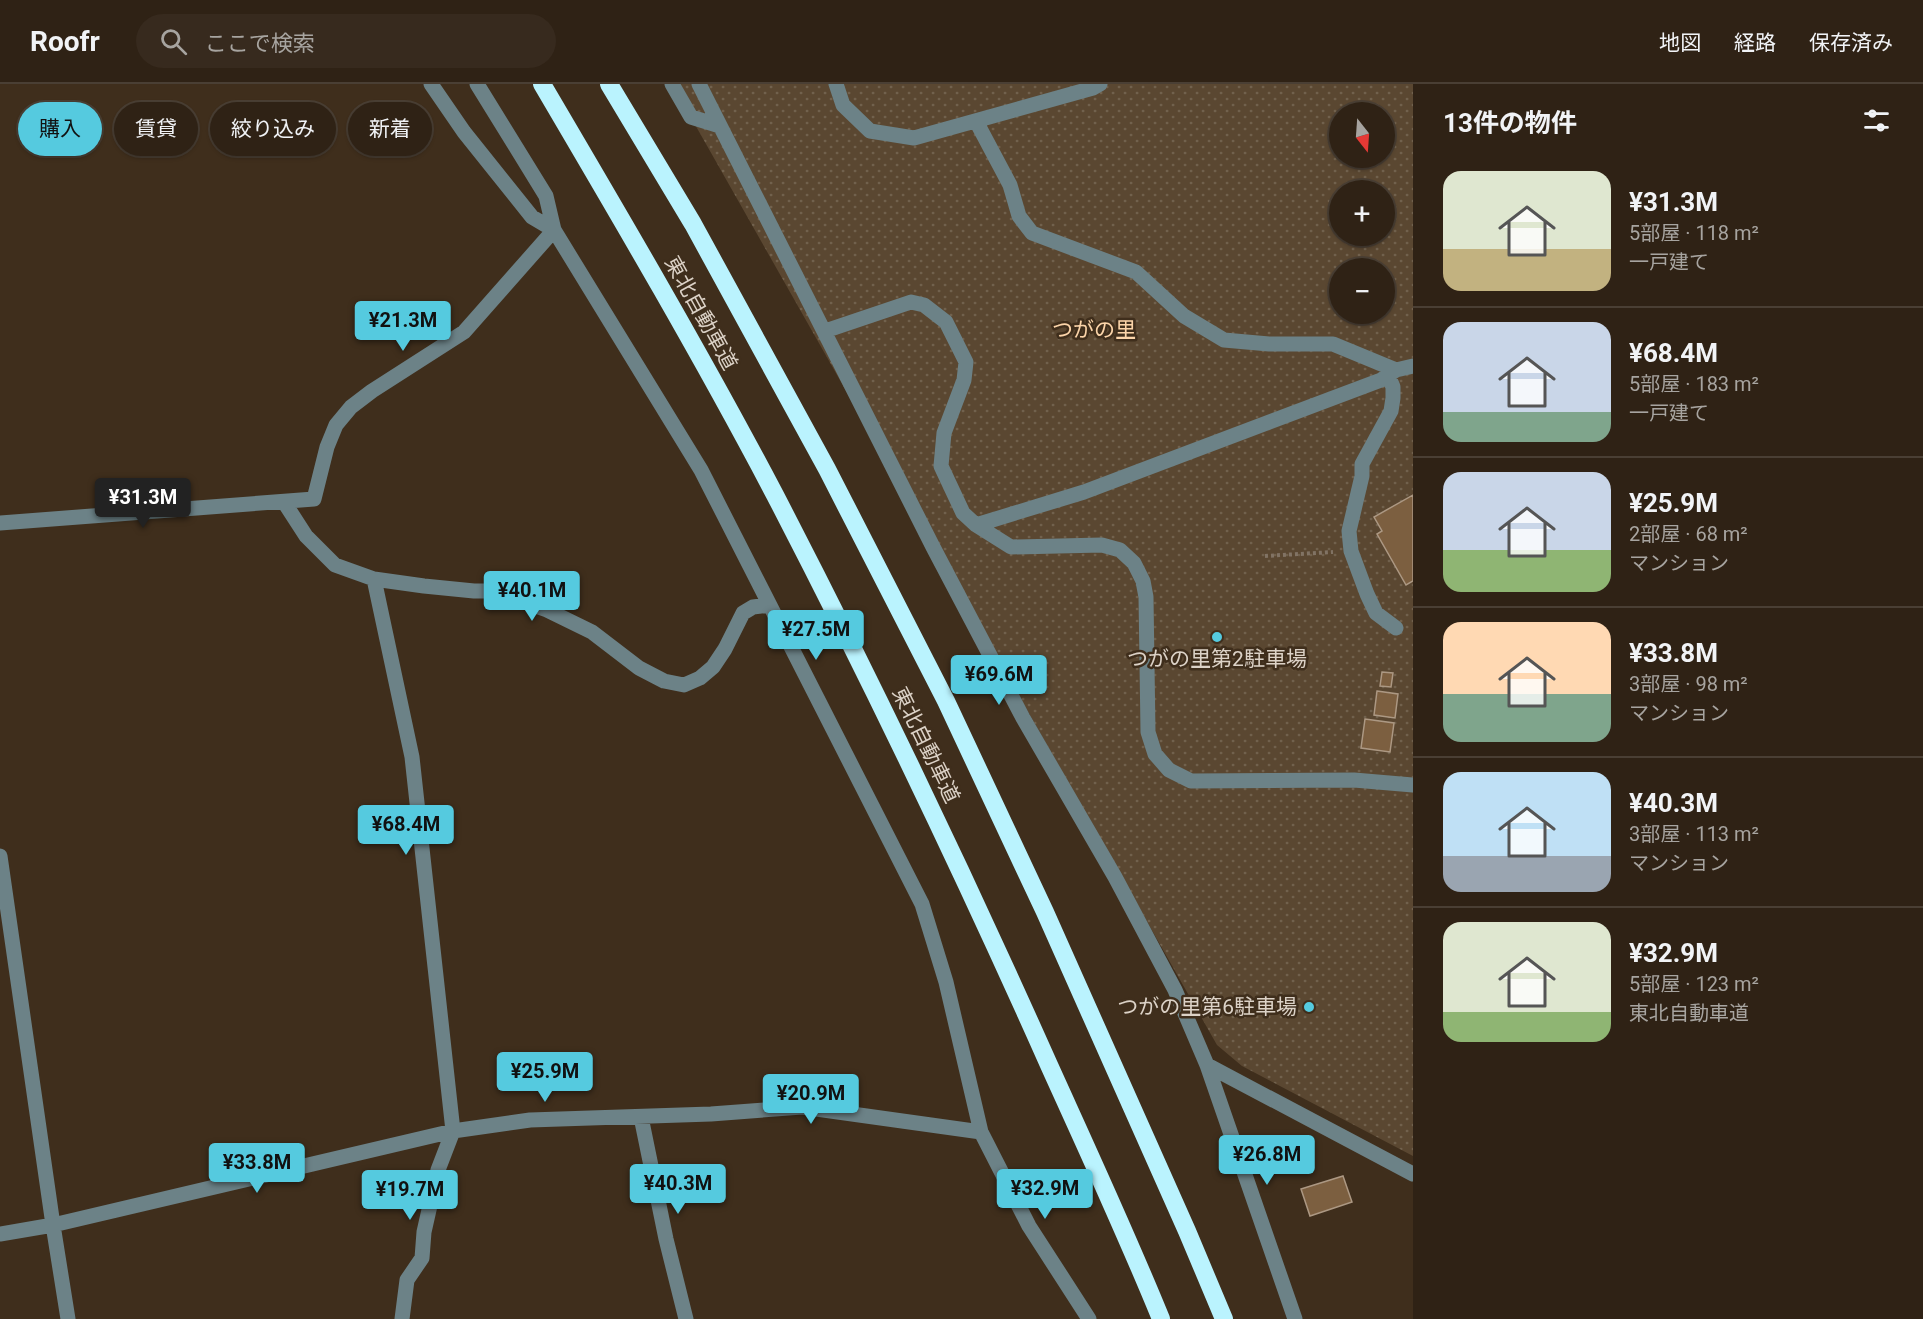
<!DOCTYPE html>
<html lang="ja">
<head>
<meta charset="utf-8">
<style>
  :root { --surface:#2f2215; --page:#372a1e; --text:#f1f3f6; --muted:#a7a4a0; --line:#4a3f34; --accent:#55cadf }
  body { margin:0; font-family:Roboto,"Noto Sans JP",sans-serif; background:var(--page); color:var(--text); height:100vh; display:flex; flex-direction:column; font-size:22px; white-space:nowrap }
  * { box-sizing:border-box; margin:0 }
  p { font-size:20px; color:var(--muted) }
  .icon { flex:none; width:33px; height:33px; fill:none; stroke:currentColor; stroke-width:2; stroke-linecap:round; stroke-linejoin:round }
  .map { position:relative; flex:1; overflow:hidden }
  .details { display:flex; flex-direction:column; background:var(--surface); width:510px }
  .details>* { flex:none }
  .guide { position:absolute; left:18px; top:18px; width:570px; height:54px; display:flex; gap:12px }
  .needle { width:39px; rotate:163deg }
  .buttons { position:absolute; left:1329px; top:18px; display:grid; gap:12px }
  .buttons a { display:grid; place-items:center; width:66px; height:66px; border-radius:50%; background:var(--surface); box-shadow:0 2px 4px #0004,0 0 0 2px var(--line); font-size:30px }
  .price { position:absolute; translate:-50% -51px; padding:0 14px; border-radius:6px; background:var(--accent); color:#111; font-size:20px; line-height:39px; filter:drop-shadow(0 2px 3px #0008) }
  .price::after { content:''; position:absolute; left:50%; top:36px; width:18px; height:14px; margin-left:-9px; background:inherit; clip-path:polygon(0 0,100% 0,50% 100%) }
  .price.on { background:#222; color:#fff }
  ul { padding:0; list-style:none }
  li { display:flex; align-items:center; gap:18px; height:150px; padding:0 30px }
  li+li { border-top:2px solid var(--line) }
  li span { display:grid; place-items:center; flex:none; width:168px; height:120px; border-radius:18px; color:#555 }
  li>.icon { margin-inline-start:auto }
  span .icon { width:72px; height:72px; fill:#fffc; stroke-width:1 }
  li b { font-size:26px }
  h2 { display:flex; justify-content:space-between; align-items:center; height:72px; padding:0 30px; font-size:26px }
  .tag { padding:0 21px; border-radius:27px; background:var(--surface); box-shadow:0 2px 4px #0004,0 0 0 2px var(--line); font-size:21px; line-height:54px }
  .tag.on { background:var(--accent); color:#111 }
  header { display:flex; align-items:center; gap:36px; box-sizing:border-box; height:84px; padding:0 30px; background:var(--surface); border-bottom:2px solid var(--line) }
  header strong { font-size:28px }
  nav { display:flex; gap:33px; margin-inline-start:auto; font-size:21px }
  .search { width:420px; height:54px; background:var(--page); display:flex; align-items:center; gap:15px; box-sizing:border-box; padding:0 21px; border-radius:33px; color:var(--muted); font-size:22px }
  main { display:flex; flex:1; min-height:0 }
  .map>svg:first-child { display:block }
  .park { fill:url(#park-dots); fill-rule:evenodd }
  .building { fill:#7c5f40; stroke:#ac9883; stroke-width:1.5 }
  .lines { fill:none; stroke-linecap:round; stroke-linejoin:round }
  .path { stroke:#817364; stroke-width:4; stroke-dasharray:3 3; stroke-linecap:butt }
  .minor { stroke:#6c8287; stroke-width:15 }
  .highway { stroke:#baf3fe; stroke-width:18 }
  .poi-dot { fill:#55cadf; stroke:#3f2e1c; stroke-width:2 }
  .labels { text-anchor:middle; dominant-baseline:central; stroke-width:5; stroke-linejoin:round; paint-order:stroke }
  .street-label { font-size:21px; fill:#dcd2c7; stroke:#3f2e1c }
  .park-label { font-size:21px; fill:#fbd4a9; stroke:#3f2e1c }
  .poi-label { font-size:21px; fill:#dcd2c7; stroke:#3f2e1c }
</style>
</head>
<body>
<header>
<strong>Roofr</strong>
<div class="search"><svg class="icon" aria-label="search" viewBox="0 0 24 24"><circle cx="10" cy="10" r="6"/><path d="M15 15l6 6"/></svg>ここで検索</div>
<nav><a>地図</a><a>経路</a><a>保存済み</a></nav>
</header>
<main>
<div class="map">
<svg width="1413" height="1235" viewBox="0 0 1413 1235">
  <defs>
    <pattern id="park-dots" width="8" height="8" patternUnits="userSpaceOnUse" patternTransform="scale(1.5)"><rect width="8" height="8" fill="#5a4731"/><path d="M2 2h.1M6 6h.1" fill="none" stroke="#71614d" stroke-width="1.8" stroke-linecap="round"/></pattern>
  </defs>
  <rect width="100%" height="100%" fill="#3f2e1c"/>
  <!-- park -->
  <path class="park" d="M672 0H1413V1072L1242 982 1217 961ZM1340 28H1384V74H1340ZM1340 106H1384V152H1340ZM1340 184H1384V230H1340Z"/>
  <!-- building -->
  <path class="building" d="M1413 411V497L1406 501 1377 450 1382 447 1374 433Z
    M1382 588 1393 589 1391 603 1380 602Z
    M1377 607 1398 610 1395 634 1374 631Z
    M1365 635 1394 639 1390 668 1361 664Z
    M1343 1092 1352 1118 1310 1132 1301 1105Z"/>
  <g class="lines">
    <!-- path -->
    <path class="path" d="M1265 472 1333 468"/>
    <!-- minor -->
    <path class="minor" d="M431 0 464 48 532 133 554 146
      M477 0 546 112 554 146 701 386 922 820 946 898 981 1048 1029 1142 1089 1235
      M672 0 691 33 720 42
      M699 0 933 463 1023 634 1115 793 1175 906 1207 981 1295 1235
      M836 0 843 21 870 47 914 54 1093 4 1100 0
      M976 37 1010 101 1019 132 1032 149 1136 188 1184 232 1224 256 1269 260H1333L1396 286 1413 282
      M825 247 911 218 924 221 946 238 966 278 964 296 944 349 941 382 963 429 976 441 1011 463 1102 461 1120 466 1134 479 1143 497 1146 513 1148 648 1155 670 1169 686 1191 697 1354 696 1413 701
      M1388 291 1393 303V314L1391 327 1362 380V392L1349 447 1351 467 1367 510 1376 529 1396 544
      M284 418 306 452 335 481 374 495 424 502 474 507H493L547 526 592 548 639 584 664 597 684 601 700 594 713 583 725 565 743 529 753 523 769 521
      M0 439 314 415 327 363 336 341 351 323 372 307 464 248 554 146
      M976 441 1084 408 1381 296 1396 286
      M374 495 412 673 453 1047 438 1086 424 1148 422 1174 407 1196 402 1235
      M0 772 53 1141 68 1235
      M1207 981 1413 1090
      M641 1033 666 1155 686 1235
      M0 1150 53 1141 453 1047 530 1036 711 1030 802 1023 981 1048"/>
    <!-- highway -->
    <path class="highway" d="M542 0C622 136 702 272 775 411 872 598 963 788 1049 981 1087 1065 1126 1149 1161 1235
      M609 0 693 140 827 385 946 617 1045 828 1187 1147 1224 1235"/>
  </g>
  <!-- markers -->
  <g class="poi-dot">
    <circle cx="1217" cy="553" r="6"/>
    <circle cx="1309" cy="923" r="6"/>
  </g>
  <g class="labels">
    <!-- street labels -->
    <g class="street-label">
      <text transform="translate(701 229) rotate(61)">東北自動車道</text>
      <text transform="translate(926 661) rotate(64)">東北自動車道</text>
    </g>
    <!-- park labels -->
    <g class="park-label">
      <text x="1094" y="246">つがの里</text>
    </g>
    <!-- poi labels -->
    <g class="poi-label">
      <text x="1217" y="575">つがの里第2駐車場</text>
      <text x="1297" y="923" text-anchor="end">つがの里第6駐車場</text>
    </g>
  </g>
</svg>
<div class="buttons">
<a><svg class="needle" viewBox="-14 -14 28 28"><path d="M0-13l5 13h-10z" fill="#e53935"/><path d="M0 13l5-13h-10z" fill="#a7a4a0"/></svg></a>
<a>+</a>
<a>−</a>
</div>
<b class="price" style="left:403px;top:268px">¥21.3M</b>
<b class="price on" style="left:143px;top:445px">¥31.3M</b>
<b class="price" style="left:532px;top:538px">¥40.1M</b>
<b class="price" style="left:816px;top:577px">¥27.5M</b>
<b class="price" style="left:999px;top:622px">¥69.6M</b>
<b class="price" style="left:406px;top:772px">¥68.4M</b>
<b class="price" style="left:545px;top:1019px">¥25.9M</b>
<b class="price" style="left:811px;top:1041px">¥20.9M</b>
<b class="price" style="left:1267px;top:1102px">¥26.8M</b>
<b class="price" style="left:257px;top:1110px">¥33.8M</b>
<b class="price" style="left:678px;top:1131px">¥40.3M</b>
<b class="price" style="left:1045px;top:1136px">¥32.9M</b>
<b class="price" style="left:410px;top:1137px">¥19.7M</b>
<div class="guide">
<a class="tag on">購入</a>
<a class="tag">賃貸</a>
<a class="tag">絞り込み</a>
<a class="tag">新着</a>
</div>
</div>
<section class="details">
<h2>13件の物件<svg class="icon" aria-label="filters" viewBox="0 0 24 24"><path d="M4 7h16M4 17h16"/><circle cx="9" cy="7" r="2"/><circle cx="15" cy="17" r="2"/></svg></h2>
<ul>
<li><span style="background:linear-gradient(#dfe7d0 65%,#c2b280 0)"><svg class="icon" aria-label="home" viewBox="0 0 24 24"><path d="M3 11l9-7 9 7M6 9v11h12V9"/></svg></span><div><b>¥31.3M</b><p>5部屋 · 118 m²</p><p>一戸建て</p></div></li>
<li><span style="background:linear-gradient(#c9d6e8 75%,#7fa58c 0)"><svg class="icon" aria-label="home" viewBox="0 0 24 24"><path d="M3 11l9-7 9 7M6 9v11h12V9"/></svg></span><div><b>¥68.4M</b><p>5部屋 · 183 m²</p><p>一戸建て</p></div></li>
<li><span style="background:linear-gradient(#c9d6e8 65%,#8fb573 0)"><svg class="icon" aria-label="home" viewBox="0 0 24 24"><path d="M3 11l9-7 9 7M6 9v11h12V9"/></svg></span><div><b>¥25.9M</b><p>2部屋 · 68 m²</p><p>マンション</p></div></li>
<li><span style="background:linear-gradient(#ffd9b3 60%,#7fa58c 0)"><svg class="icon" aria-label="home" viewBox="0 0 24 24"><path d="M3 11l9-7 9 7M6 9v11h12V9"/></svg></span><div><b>¥33.8M</b><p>3部屋 · 98 m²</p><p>マンション</p></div></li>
<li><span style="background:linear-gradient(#bfe0f5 70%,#9aa5b1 0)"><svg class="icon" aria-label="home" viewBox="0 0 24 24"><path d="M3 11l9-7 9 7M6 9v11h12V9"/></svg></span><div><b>¥40.3M</b><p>3部屋 · 113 m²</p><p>マンション</p></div></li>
<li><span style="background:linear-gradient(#dfe7d0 75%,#8fb573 0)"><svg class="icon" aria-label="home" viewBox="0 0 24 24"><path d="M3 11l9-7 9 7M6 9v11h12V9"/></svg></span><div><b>¥32.9M</b><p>5部屋 · 123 m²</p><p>東北自動車道</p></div></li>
</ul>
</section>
</main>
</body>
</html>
